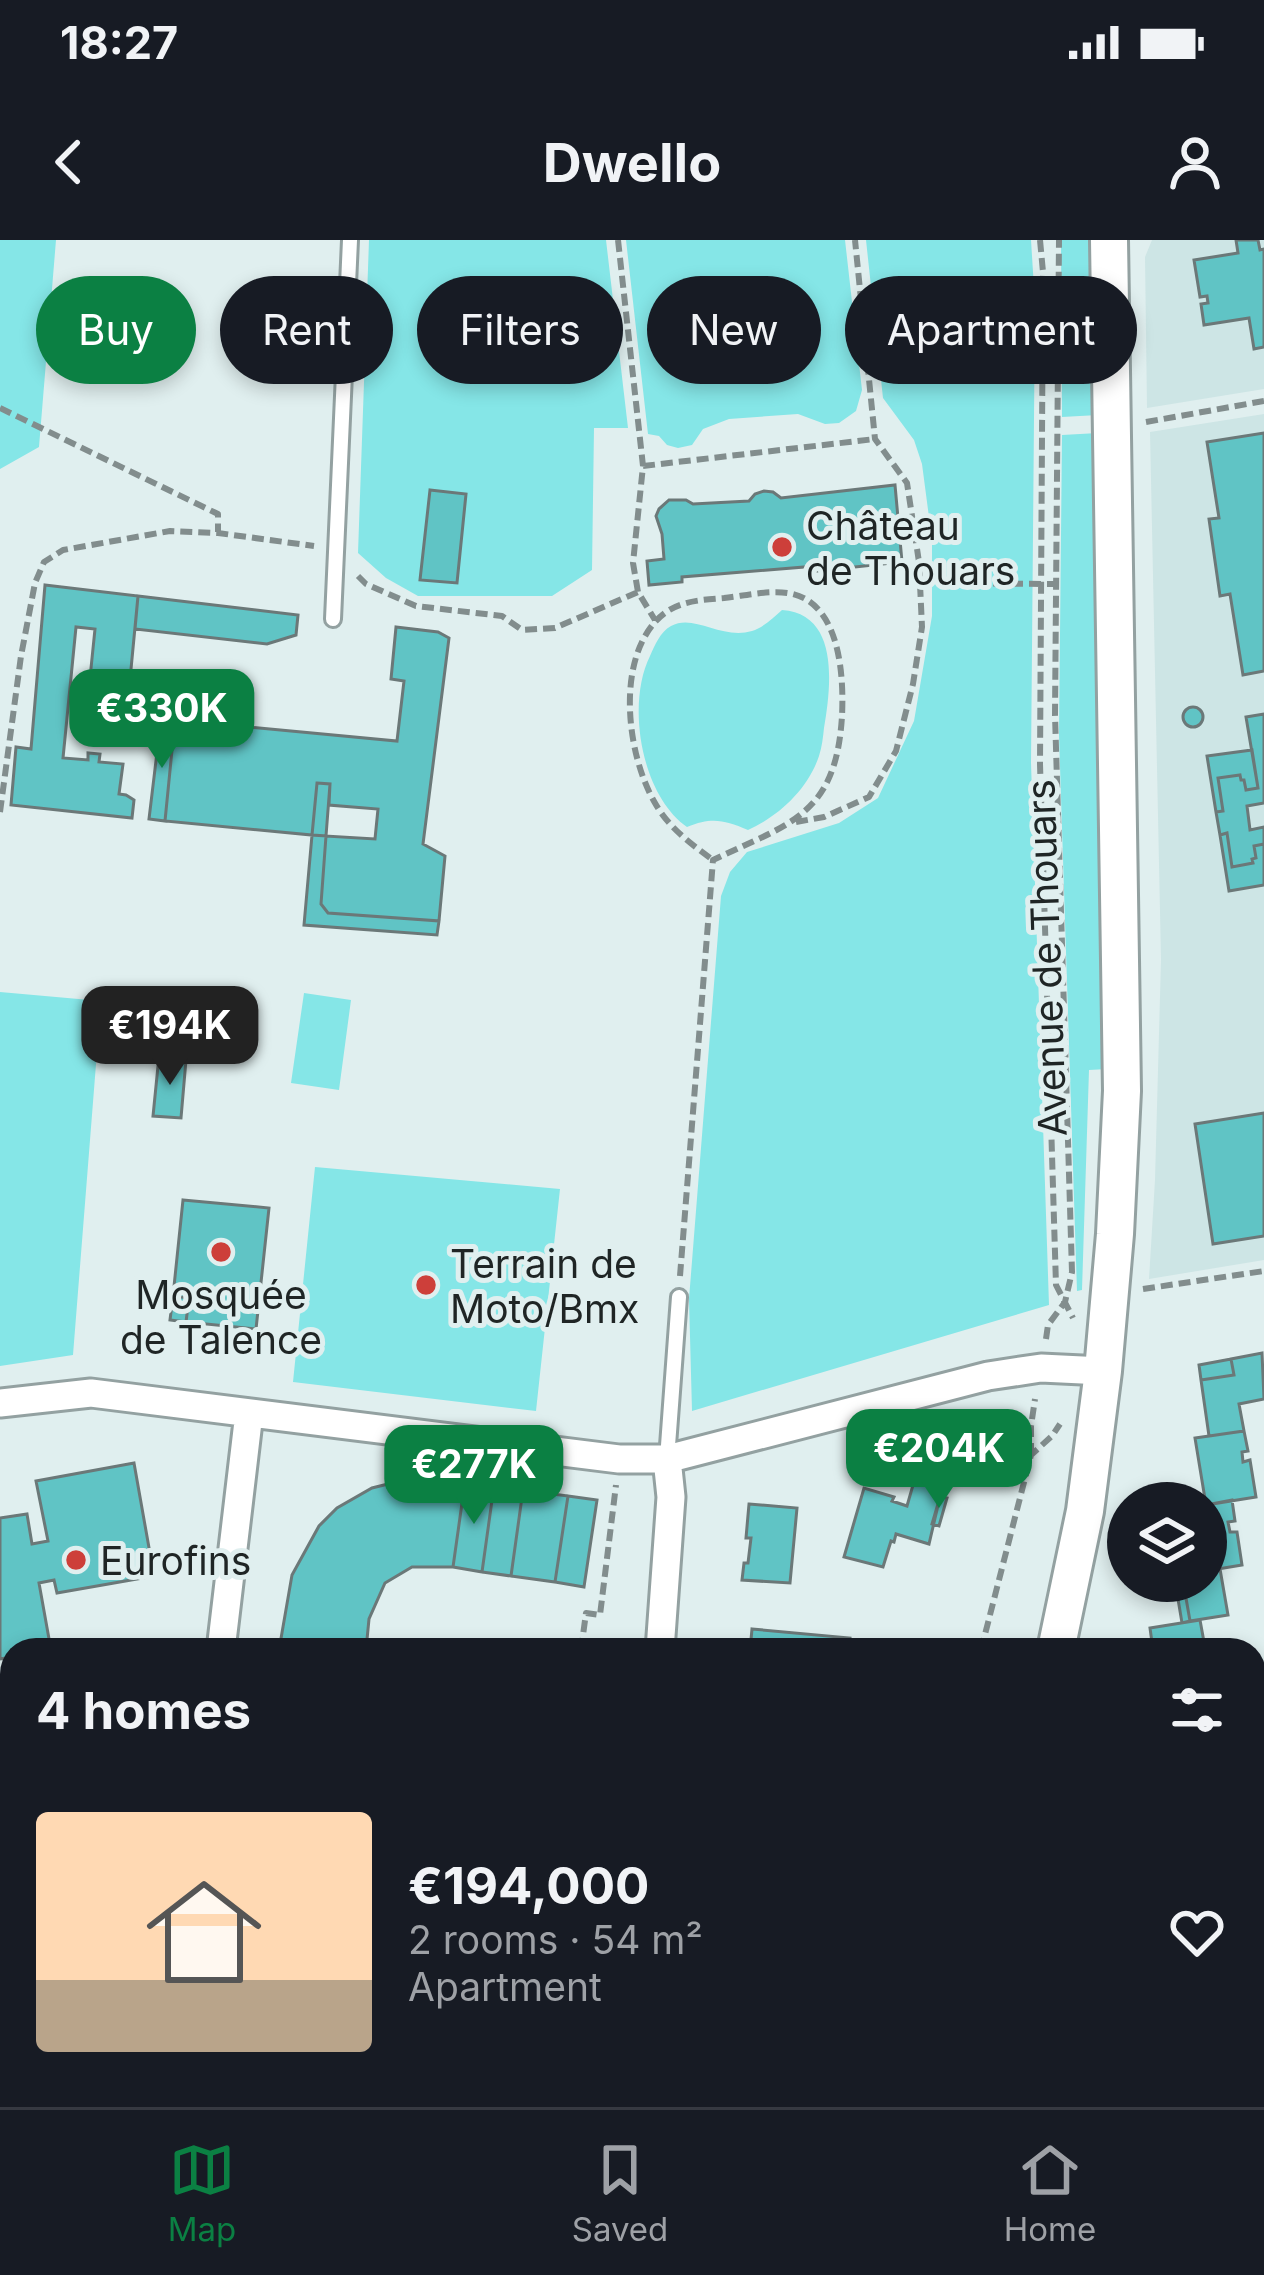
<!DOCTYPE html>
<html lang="en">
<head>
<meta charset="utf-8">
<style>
  :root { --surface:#171b24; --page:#20242c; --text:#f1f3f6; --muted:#9ea1a6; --line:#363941; --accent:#0b8043 }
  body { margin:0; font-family:Inter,sans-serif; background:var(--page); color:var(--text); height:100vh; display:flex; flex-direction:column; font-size:45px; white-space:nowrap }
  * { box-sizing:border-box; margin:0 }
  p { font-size:39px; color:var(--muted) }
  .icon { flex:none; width:66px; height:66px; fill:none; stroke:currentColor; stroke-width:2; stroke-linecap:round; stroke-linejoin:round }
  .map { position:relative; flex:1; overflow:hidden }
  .panel { position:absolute; left:0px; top:1398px; width:1266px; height:471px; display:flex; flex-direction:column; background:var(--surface); border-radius:36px 36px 0 0; box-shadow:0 6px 18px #0003 }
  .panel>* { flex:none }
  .banner { position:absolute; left:36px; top:36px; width:1194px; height:108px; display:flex; gap:24px }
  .controls { position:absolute; left:1107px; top:1242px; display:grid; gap:24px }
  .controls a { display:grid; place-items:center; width:120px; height:120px; border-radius:50%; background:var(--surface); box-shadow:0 6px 18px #0003; font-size:60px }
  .price { position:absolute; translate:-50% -102px; padding:0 27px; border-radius:24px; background:var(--accent); color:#fff; font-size:39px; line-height:78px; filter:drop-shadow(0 3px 6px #0008) }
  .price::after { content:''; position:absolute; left:50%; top:72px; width:36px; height:27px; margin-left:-18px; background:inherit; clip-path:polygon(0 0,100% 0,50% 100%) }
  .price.active { background:#222; color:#fff }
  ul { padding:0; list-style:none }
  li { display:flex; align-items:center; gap:36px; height:300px; padding:0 36px }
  li span { display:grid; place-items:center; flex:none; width:336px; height:240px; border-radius:12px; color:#555 }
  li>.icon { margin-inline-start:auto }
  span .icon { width:144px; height:144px; fill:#fffc; stroke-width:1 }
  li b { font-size:51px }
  h2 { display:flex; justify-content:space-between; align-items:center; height:144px; padding:0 36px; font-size:51px }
  .chip { padding:0 42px; border-radius:54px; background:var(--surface); box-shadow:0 6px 18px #0003; font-size:42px; line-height:108px }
  .chip.active { background:var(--accent); color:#fff }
  .status { display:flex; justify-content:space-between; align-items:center; height:84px; padding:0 60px; background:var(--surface); direction:ltr }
  .status svg { height:33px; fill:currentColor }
  header { display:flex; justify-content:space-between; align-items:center; height:156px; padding:0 36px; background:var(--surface); font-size:54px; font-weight:700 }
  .dock { display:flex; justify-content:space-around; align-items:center; height:168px; border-top:3px solid var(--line); background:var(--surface); font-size:33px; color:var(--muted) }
  .dock a { display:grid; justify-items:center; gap:6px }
  .dock .active { color:var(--accent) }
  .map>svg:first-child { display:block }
  .built { fill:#cde5e5 }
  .green { fill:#85e6e7 }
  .building { fill:#60c4c5; stroke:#6b7878; stroke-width:3 }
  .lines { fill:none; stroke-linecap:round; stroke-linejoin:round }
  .service-casing { stroke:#93a1a1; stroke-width:20 }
  .minor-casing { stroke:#93a1a1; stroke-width:33 }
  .tertiary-casing { stroke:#93a1a1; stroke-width:42 }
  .path { stroke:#828d8d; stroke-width:6; stroke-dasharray:12 6; stroke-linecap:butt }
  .service { stroke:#fff; stroke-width:14 }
  .minor { stroke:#fff; stroke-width:27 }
  .tertiary { stroke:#fff; stroke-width:36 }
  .poi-dot { fill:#cd3f3a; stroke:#e0efef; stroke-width:4.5 }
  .labels { text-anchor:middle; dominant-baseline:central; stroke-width:10; stroke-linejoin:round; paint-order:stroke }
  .poi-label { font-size:39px; fill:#1f2525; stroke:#e0efef; text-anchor:start }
  .street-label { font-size:39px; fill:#1f2525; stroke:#e0efef }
</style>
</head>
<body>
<div class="status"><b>18:27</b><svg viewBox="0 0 49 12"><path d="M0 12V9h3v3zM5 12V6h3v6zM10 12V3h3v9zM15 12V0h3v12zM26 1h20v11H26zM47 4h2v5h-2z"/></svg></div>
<header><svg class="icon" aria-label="back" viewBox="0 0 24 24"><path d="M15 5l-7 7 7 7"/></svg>Dwello<svg class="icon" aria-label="person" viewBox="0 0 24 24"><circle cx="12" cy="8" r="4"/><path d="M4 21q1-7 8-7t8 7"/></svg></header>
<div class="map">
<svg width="1264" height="1867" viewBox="0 0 1264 1867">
  <rect width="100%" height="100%" fill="#e0efef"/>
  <!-- built -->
  <path class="built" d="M1152 0H1264V149L1147 168 1145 17Z
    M1264 174V1020L1149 1039 1155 940 1161 720 1150 192Z"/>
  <!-- green -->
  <path class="green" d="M0 0H56L39 207 0 229Z
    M369 0H606L628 188H594L592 330 552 356H418L386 338 358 313Z
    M626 0H845L862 150 856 171 839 183 825 184 798 174 729 179 703 189 692 205 678 208 667 205 659 196 648 194Z
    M866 0H1031L1035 64 1031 523 1049 1065 692 1171 689 1059 721 656 730 632 747 612 839 583 878 558 914 481 932 376V300L922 224 914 200 883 158Z
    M1061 0H1093L1098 175 1062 177Z
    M1098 193 1107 829 1089 830 1082 1050 1077 1051 1059 495 1062 195Z
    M782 370C840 374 831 447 824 488 823 497 822 507 819 516 808 549 779 576 748 590 724 580 712 577 687 587 641 555 626 464 650 416 655 405 660 392 671 386 694 373 721 400 752 391 763 388 774 377 782 370Z
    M0 752 101 761 73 1115 0 1126Z
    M304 753 351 760 339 850 291 843Z
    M315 927 560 949 536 1171 293 1142Z"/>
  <!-- building -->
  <path class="building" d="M1236 0H1258L1260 10 1264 9V107L1254 109 1249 78 1204 85 1201 64 1208 63 1207 56 1200 57 1194 20 1238 13Z
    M1264 193V431L1243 435 1230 354 1220 356 1209 279 1219 278 1207 202Z
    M895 245 902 322 817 331V326L682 337V342L649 345 647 321 664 319 662 294 656 276 659 269 669 260H686L693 264 749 261 755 254 764 251 773 252 781 258Z
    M430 250 466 254 457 343 420 340Z
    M45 345 138 356 129 450 119 449 120 440 90 438 95 389 76 387 63 518 88 520V513L100 514 99 522 123 524 119 554 126 555 134 560 132 578 11 565 16 507 31 509Z
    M138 356 298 375 296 395 267 404 135 389Z
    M396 387 438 392 449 398 423 604 445 616 439 681 328 673 321 664 326 596 375 599 378 569 329 565 330 544 317 543 312 595 165 581 175 480 397 501 404 441 391 439Z
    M1183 477a10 10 0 1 1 20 0a10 10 0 1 1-20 0Z
    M1264 474V563L1247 566 1250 590 1264 587V604L1254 606 1256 618 1252 619 1253 623 1232 627 1227 593 1220 595 1216 572 1223 571 1218 538 1240 535 1241 540H1244L1246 550 1258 548 1246 477Z
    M161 479 175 480 165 581 149 579Z
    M1252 510 1258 548 1246 550 1244 540H1241L1240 535 1218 538 1223 571 1216 572 1207 516Z
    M317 543 330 544 326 596 312 595Z
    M1227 593 1232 627 1253 623 1252 619 1256 618 1254 606 1264 604V645L1229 651 1220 595Z
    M312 595 326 596 321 664 328 673 439 681 437 695 304 685Z
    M160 799 188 802 186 820 159 816Z
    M159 816 186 820 181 878 153 876Z
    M1264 873V996L1213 1004 1195 884Z
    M183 960 269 968 256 1089 186 1082 189 1058 173 1056Z
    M173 1056 189 1058 186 1082 170 1080Z
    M1262 1113 1264 1159 1239 1164 1244 1191 1209 1196 1201 1140 1234 1135 1231 1119Z
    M1231 1119 1234 1135 1201 1140 1199 1125Z
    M1244 1191 1248 1211 1242 1212 1243 1222 1250 1220 1256 1257 1206 1265 1195 1198Z
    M935 1222 952 1226 943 1257H940L929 1304 896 1294 894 1302 891 1301 883 1327 844 1317 864 1248 894 1257 892 1261 907 1266 915 1238 929 1242Z
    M134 1223 154 1336 57 1353 54 1340 39 1343 51 1410H12V1417L0 1419V1278L27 1274 32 1304 48 1301 36 1241Z
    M404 1240 465 1242 453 1327H412L385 1343 369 1379 366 1410H279L292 1335 319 1286 337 1268 372 1248Z
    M465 1242 494 1246 482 1332 453 1327Z
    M494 1246 523 1250 511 1336 482 1332Z
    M523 1250 568 1256 555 1342 511 1336Z
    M568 1256 597 1260 584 1347 555 1342Z
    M940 1257 947 1258 939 1286 932 1284Z
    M1232 1260 1235 1281 1228 1282 1230 1292H1237L1242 1325 1206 1331V1265Z
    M749 1264 797 1268 790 1343 742 1340 744 1323H748L751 1298H746Z
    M1220 1329 1228 1375 1190 1381 1183 1341H1206V1331Z
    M1175 1341H1183L1190 1381 1182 1383Z
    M1200 1380 1204 1402 1198 1403 1199 1410H1153L1150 1388Z
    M752 1389 850 1398 849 1410H750Z
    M1259 1480 1260 1487 1264 1486V1532L1254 1534V1481Z
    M0 1583 12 1602V1639L9 1642 0 1628Z
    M1264 1654V1695L1254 1696V1656Z
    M265 1857H567L565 1867H264Z
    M1021 1857H1064L1065 1861 1069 1860 1071 1867H1022Z"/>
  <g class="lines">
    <!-- service casing -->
    <g class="service-casing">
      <path id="service" d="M333 379 350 0
        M667 1219 679 1057"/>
    </g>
    <!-- minor casing -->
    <g class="minor-casing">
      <path id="minor" d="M0 1163 91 1153 619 1219H667L988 1136 1041 1128 1103 1131
        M221 1410 249 1173
        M660 1410 671 1257 667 1219
        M1254 1767 1264 1766
        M632 1857 635 1867
        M1159 1857 1161 1867"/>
    </g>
    <!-- tertiary casing -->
    <g class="tertiary-casing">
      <path id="tertiary" d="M1056 1410 1085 1271 1103 1131 1115 994 1122 851 1109 0
        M879 1867 883 1857"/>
    </g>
    <!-- path -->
    <path class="path" d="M618 0 643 226 633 323 638 352 655 380
      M1040 0 1043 32 1040 524 1056 1045 1073 1078
      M0 168 218 274V292
      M1146 182 1264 161
      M643 226 875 199
      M358 336 366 344 416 366 502 376 522 390 555 388 638 352
      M921 343 1055 344
      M0 572 21 416 35 343 44 322 63 310 170 291 218 293 314 306
      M796 582 824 577 869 557 896 511 913 444 922 387 919 322 907 243 875 199 855 0
      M680 1036 713 620C791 583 836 575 842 476 844 435 840 361 788 353 768 350 743 356 724 358 699 360 674 361 656 381 616 424 627 515 655 563 669 588 690 603 713 620
      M1143 1049 1264 1031
      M1046 1099 1048 1085 1065 1062 1072 1032 1055 475 1059 0
      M1031 1215V1186L1035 1159
      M581 1410 586 1373 600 1375 616 1245
      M981 1410 1031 1215 1052 1196 1060 1184
      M761 1867 768 1857"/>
    <!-- service -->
    <use href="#service" class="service"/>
    <!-- minor -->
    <use href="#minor" class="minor"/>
    <!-- tertiary -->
    <use href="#tertiary" class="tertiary"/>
  </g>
  <!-- markers -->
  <g class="poi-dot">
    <circle cx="782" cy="307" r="12"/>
    <circle cx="221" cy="1012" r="12"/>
    <circle cx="426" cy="1045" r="12"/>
    <circle cx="76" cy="1320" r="12"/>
  </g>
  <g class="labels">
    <!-- poi labels -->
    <g class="poi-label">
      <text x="806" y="285">Château<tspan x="806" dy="45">de Thouars</tspan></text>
      <text x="450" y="1023">Terrain de<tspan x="450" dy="45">Moto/Bmx</tspan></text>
      <text x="221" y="1054" text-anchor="middle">Mosquée<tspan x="221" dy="45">de Talence</tspan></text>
      <text x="100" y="1320">Eurofins</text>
    </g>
    <!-- street labels -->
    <g class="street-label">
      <text transform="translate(1046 718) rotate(-92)">Avenue de Thouars</text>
    </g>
  </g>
</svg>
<div class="controls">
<a><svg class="icon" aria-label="layers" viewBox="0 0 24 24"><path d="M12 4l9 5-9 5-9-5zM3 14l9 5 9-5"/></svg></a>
</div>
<b class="price" style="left:162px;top:531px">€330K</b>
<b class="price active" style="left:170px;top:848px">€194K</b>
<b class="price" style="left:939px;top:1271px">€204K</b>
<b class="price" style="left:474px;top:1287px">€277K</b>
<div class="banner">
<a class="chip active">Buy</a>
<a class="chip">Rent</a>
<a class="chip">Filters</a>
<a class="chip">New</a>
<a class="chip">Apartment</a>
</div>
<section class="panel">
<h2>4 homes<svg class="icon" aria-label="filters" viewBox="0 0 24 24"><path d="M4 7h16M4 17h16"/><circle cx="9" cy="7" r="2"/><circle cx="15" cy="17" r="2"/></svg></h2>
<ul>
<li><span style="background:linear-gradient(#ffd9b3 70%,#b9a48a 0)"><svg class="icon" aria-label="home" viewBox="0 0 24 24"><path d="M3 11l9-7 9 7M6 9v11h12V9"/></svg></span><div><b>€194,000</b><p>2 rooms · 54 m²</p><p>Apartment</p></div><svg class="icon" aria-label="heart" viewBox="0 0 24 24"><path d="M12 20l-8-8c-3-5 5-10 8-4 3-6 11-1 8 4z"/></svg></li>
</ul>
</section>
</div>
<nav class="dock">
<a class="active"><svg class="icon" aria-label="map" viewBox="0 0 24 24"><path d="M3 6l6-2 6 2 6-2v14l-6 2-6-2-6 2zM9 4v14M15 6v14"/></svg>Map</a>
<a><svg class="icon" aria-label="saved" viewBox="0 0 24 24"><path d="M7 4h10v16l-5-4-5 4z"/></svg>Saved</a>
<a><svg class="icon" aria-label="home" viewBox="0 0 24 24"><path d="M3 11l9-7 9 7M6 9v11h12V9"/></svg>Home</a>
</nav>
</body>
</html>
